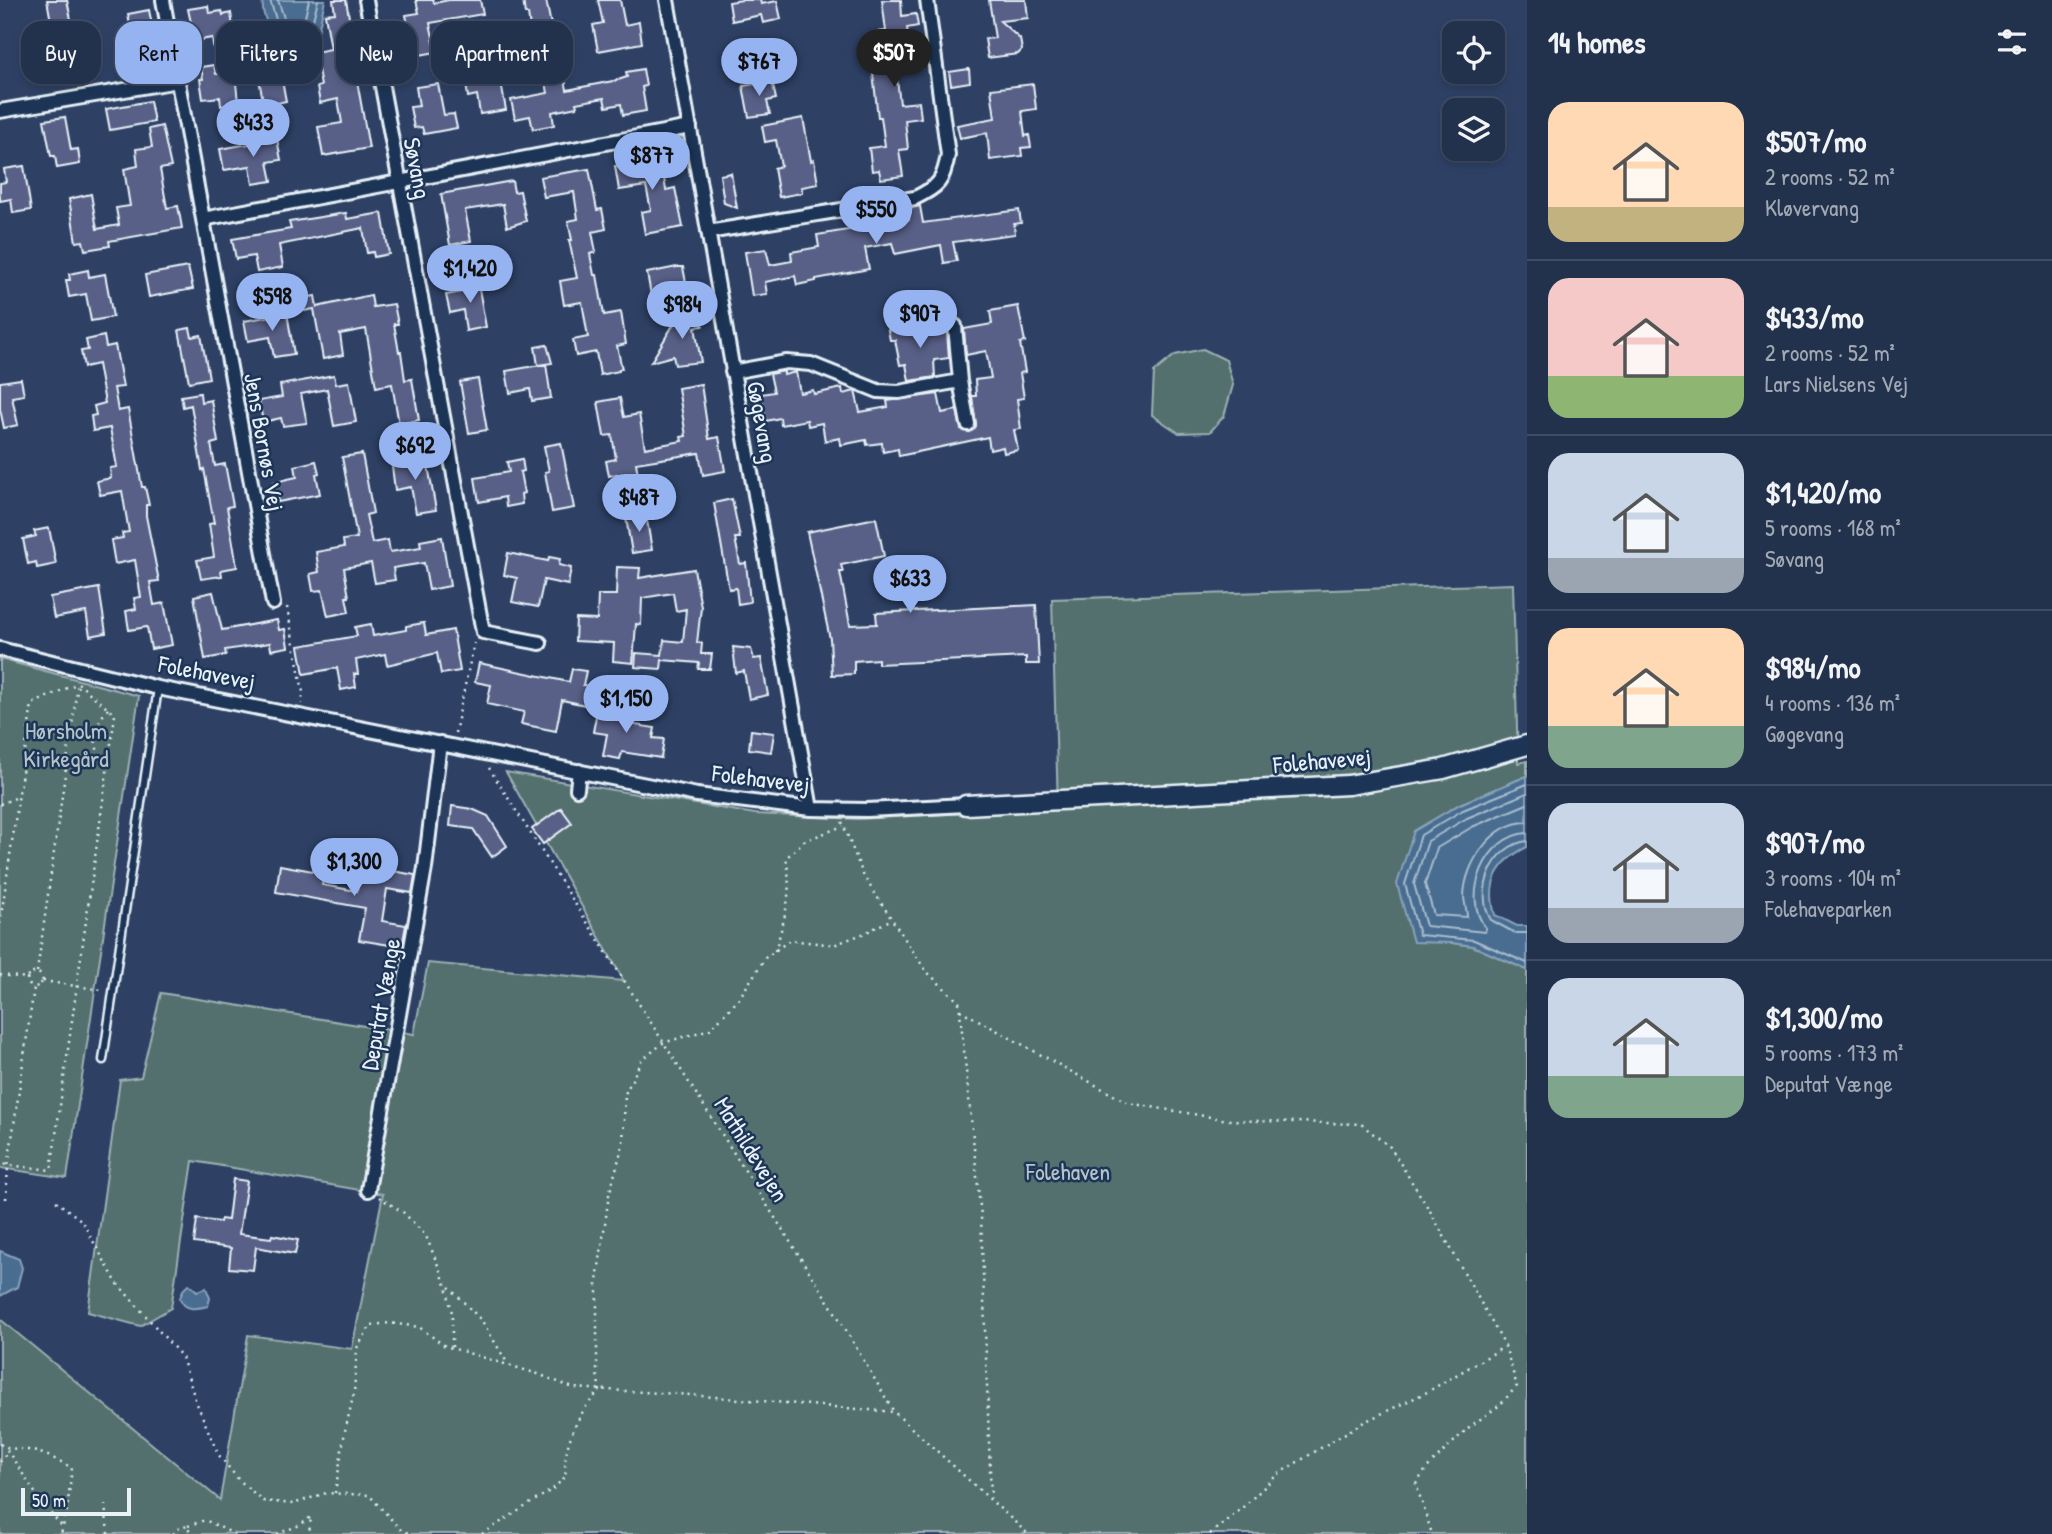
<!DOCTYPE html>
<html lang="en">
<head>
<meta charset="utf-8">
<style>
  :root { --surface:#22314c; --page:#2a3953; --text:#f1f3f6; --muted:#a2a9b5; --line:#3f4c64; --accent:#95b2f1 }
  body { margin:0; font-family:"Patrick Hand",sans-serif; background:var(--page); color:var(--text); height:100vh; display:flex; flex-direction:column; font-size:26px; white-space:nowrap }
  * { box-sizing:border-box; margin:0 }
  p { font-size:23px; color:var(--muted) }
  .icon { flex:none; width:38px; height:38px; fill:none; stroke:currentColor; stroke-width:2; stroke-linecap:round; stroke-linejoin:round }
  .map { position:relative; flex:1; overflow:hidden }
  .side { display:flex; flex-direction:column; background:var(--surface); width:525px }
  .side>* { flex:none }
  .guide { position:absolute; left:21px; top:21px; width:665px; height:63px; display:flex; gap:14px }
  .buttons { position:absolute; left:1442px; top:21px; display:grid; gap:14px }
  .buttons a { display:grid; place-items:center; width:63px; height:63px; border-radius:14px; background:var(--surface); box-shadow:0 4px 10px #0003,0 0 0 2px var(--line); font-size:35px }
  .scale { position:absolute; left:21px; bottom:18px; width:110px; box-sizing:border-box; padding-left:7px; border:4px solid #e8f1f8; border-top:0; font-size:19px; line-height:24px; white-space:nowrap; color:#e8f1f8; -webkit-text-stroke:5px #1d3557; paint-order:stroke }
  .price { position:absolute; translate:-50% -60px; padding:0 16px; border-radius:24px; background:var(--accent); color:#111; font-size:23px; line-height:46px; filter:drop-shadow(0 2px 4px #0008) }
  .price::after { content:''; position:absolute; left:50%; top:42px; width:21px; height:16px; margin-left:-10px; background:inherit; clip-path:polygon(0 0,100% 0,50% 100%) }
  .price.selected { background:#222; color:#fff }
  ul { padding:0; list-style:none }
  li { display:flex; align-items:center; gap:21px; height:175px; padding:0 21px }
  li+li { border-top:2px solid var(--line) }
  li span { display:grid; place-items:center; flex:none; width:196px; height:140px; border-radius:21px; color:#555 }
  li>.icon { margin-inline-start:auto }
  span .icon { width:84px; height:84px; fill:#fffc; stroke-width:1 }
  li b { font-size:30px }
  h2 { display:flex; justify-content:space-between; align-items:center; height:84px; padding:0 21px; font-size:30px }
  .pill { padding:0 24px; border-radius:21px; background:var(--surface); box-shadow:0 4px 10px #0003,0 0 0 2px var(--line); font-size:24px; line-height:63px }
  .pill.selected { background:var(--accent); color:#111 }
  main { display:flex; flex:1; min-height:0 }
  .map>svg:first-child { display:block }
  .green { fill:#52706e; stroke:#9db0b3; stroke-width:2 }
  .water { fill:#486d90; stroke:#88a2ba; stroke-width:2 }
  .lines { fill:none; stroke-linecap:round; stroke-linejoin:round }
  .shore { stroke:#a8bcce; stroke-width:2 }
  .building { fill:#586187; stroke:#e8f1f8; stroke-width:2 }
  .lane-casing { stroke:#e8f1f8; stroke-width:11 }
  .street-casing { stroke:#e8f1f8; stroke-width:18 }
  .secondary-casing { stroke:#e8f1f8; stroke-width:23 }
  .path { stroke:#e8f1f8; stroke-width:2.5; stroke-dasharray:2 5; stroke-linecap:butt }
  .lane { stroke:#1d3557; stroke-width:6 }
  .street { stroke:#1d3557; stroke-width:12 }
  .secondary { stroke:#1d3557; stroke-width:18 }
  .labels { text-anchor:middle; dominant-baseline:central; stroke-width:5; stroke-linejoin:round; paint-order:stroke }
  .street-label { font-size:24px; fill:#e8f1f8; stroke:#1d3557 }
  .park-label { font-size:24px; fill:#b4c4c8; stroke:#1d3557 }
</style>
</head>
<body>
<main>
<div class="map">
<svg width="1527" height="1534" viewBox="0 0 1527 1534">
  <rect width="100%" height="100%" fill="#2e4165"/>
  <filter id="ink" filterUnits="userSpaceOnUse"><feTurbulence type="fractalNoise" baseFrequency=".0143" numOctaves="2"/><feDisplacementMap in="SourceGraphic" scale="14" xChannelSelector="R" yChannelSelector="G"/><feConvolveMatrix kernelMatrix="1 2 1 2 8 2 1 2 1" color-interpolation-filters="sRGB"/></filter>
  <g filter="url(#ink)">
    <!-- green -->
    <path class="green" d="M1203 349 1226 360 1233 385 1224 416 1210 432 1179 433 1152 415 1154 372 1175 355Z
      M1513 584 1518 763 1527 761V776L1460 804 1415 831 1453 943 1473 946 1527 970V1534H0V1319L220 1500 248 1335 352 1349 383 1194 193 1161 171 1308 140 1326 88 1312 120 1080 141 1077 161 993 414 1034 428 963 624 981 506 772 755 814 858 819 1058 808 1052 599Z
      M0 659 139 696 67 1178 0 1168Z"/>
    <!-- water -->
    <path class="water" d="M263 0H325L317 37 291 51C277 39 260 20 263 0Z
      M1527 776V847C1497 862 1486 883 1495 915L1517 926H1527V970L1473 946 1453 943 1413 942 1397 884 1414 831 1460 804Z
      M0 1251 19 1259 22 1268 17 1287 0 1296Z
      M189 1284 197 1291 206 1288 210 1298 208 1306C196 1309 184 1311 180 1298L183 1290Z"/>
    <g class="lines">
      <!-- shore -->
      <path class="shore" d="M270 0 280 32 292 42 310 32 318 0
        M278 0 287 27 293 31 303 26 309 0
        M1527 784 1463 810 1421 835 1405 884 1419 935 1474 940 1527 963
        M1527 793 1467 818 1428 841 1414 884 1426 926 1485 932 1486 928C1460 897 1486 835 1527 833
        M1527 804 1472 827 1437 848 1425 884 1434 915 1467 917C1467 910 1464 903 1464 896 1465 863 1492 823 1527 822
        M1527 841C1493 845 1474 892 1491 920L1515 933H1527"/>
    </g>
    <!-- building -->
    <path class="building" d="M47 0H67L73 29 86 27 89 42 75 45 80 71 61 75Z
      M333 0H346L354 46 351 47 369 148 323 156 318 127 342 123 338 99 320 103 317 87 321 86 315 52 331 49 325 14 335 13Z
      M416 0H433L434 3 449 0H480L483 14 430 23 436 52 414 56 406 15 419 13Z
      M523 0H546L551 25H554L558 41 567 40 569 51 560 52 567 90 618 80 627 77 626 72 643 69 646 86 642 87 646 111 623 115 621 104 606 107 604 98 576 103 577 107 552 112 554 125 533 129 530 116 515 119 511 100 548 93 541 55 534 56 528 14H525Z
      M598 0H620L625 25 639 22 642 43 598 51 593 25 603 23Z
      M742 0H760L761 4 777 1 781 19 763 23 761 15 732 21 729 2Z
      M882 0H901L902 16 916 14 918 26 907 28 910 49H917V56L920 55 922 68 896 71 900 104 919 102 921 118 905 120 908 149 899 150 903 176 881 179 879 170 872 171 869 148 885 146 881 117H878L872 65 881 64 877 32 886 31Z
      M989 0H1026L1028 18 1000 21 1020 39 1022 50 1018 54 988 58 985 39 995 38Z
      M208 6 209 13 222 11 223 15 231 13 234 34 231 35 233 47 214 50 212 38 195 41 188 9Z
      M149 10 157 51 135 55 128 14Z
      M759 40 763 59 736 65 733 45Z
      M214 65 216 74 235 73 238 103 221 106 220 97 203 99 200 79H203L201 67Z
      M279 65 286 101 264 106 257 69Z
      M969 69 970 82 951 85 949 72Z
      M499 72 506 110 480 114 477 95 468 97 466 84 474 82 473 76Z
      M772 81 776 99 767 101 770 114 749 117 743 86Z
      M438 84 444 115 454 114 457 128 424 134 422 127 414 128 410 107 419 106 416 87Z
      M1033 84 1036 109 1022 111 1025 136 1029 135 1031 147 1021 148 1022 156 990 160 987 133 960 138 957 125 995 118 991 89Z
      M150 101 154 122 110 130 106 109Z
      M65 117 71 150 78 149 80 164 57 168 55 156H51L44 120Z
      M803 118 811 161 814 160 818 184 802 187V193L779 197 774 168 781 166 776 140 765 142 762 126Z
      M162 126 171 167 160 169 167 208 178 206 182 228 109 241 110 246 85 250 83 241 76 242 69 199 91 194 97 229 119 225 116 208 130 206 124 169 138 166 136 149 152 147 149 129Z
      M277 139 281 160 268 162 272 181 253 184 250 166 224 170 220 149Z
      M660 154 666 190 675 188 683 227 645 234 641 212 651 210 646 186 619 190 615 166 625 164 624 160Z
      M24 166 31 210 13 213 11 199 0 201V183L6 182 4 169Z
      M589 169 597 210 602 209 606 229 592 232 596 252 590 254 594 275H597L604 315 621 312 626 344 617 346 622 369H619V371L600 375 596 352 576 356 573 340 588 337 582 302 564 305 560 281 577 278 569 240H572L568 221 578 219 574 192 544 197 540 177Z
      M731 173 737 208 724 203 720 175Z
      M512 181 514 192 520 191 526 221 507 227 503 204 465 210 471 241 450 245 441 194Z
      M920 206 923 223 1019 210 1021 223 1014 224 1015 234 953 242 957 261 944 263 941 245 895 254 892 243 865 248 869 269 816 279V281L797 285 795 276 765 282 767 294 752 296 745 252 766 249 770 265 792 261 791 252 819 247 817 235 909 220 907 209Z
      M346 213 347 219 382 213 389 254 374 257 373 252 367 253 363 228 279 245 283 267 257 272 254 256 236 259 232 239 291 229 289 222Z
      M188 267 193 289 149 297 145 275Z
      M677 267H683L687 288 651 295 647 273Z
      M88 270 89 277 105 274 113 317 91 321 86 294 69 297 66 280H70L69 274Z
      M482 275 484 288 479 289 486 327 466 331 463 310 450 313 446 295 472 290 470 277Z
      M371 295 373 307 394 304 398 324H394L399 352H401L405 380 412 379 419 420 399 424 392 384 376 387 366 329 340 334 343 355 323 359 314 309 293 313 291 300 315 296 317 307Z
      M1018 306 1025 342 1020 343 1025 372 1020 373 1024 398 1017 399 1021 429 1014 430 1018 450 1004 453 1003 447 990 450 988 437 899 456 898 449 883 452 882 443 867 445 866 440 841 445 840 438 825 441 822 423 808 426 807 420 781 425 780 418 766 421 761 394 774 392 770 374 784 371V375L796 372 800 393 813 390 814 394 842 388 843 394 855 391 860 412 888 407 887 401 938 394 942 413 957 410 961 429 970 432 976 426 972 396H976L975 380 991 378 986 351 966 355 964 329 992 324 990 311Z
      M287 313 294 354 274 357 270 337 248 341 244 321Z
      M700 313 703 326 695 327 701 362 675 365 673 356 651 362 678 317Z
      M926 323 928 335 947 332 949 358 934 360 935 377 909 381 906 364 900 365 895 340H890L888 330Z
      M190 328 192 337 201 335 209 378 189 382 179 330Z
      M104 336 106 347 115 345 123 387 114 388 118 411 128 409 142 487H145L149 505H146V516L159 581 150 582 154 605 164 603 172 645 151 649 147 627 129 630 126 611 136 609 134 598 141 597 135 560 115 564 111 540 123 538 122 533 129 532 122 491 100 495 97 481 111 478 110 468 117 467 110 428 93 431 91 416 96 415 94 406 105 403 98 364 84 367 81 351 88 350 86 340Z
      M547 345 552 363 538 365 535 347Z
      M546 364 551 398 532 401 530 389 510 393 506 371Z
      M334 375 336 384 349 382 356 422 334 426 327 389 301 394 307 423 283 426 281 418 263 422 259 401 282 397 280 385Z
      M21 379 24 395 12 397 18 425 4 428 0 409V382Z
      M478 379 487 430 469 433 460 382Z
      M701 384 709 439 719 437 725 471 703 475 699 453 636 463 641 491 621 495 617 474 609 476 606 461 616 459 612 435 604 436 598 402 620 398 624 417 639 414 645 448 682 441 681 437 686 436 678 388Z
      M200 393 201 402 211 400 218 442 211 444 215 466 225 464 233 506 227 507 237 567 221 570 222 576 201 579 197 560 214 557 209 524 214 523 204 469 202 470 191 405 183 407 181 396Z
      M561 443 574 508 552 512 545 472 549 471 544 446Z
      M362 454 373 513 366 515 372 543 388 540 390 552 421 547 420 541 442 537 450 586 429 590 424 563 393 568 395 580 375 583 371 563 344 568 349 597H346L349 612 328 616 322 590 313 591 310 574 319 572 316 552 344 547 343 540 357 538 342 457Z
      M407 455 409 463 427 460 436 510 416 513 411 487 395 490 391 458Z
      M522 459 524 471 520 472 524 493 521 494 522 504 506 507 505 497 479 502 475 478 509 472 507 462Z
      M316 461 319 473 316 474 320 494 278 502 274 482 297 477 295 466Z
      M732 499 740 538H735L740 564 746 563 750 602 738 604 736 588 729 589 714 503Z
      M646 515 652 550 632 553 626 518Z
      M876 518 884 556 841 565 843 572H840L850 625 877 624 876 613 1036 605 1039 664H1026V657L878 664V659L854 661V674L832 675 830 639 807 532Z
      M49 528 56 564 37 568 36 562 28 564 23 539 36 536 34 531Z
      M508 553 548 561 549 557 560 559 559 565 571 568 568 585 544 580 538 607 512 602 517 578 504 575Z
      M617 567 640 568 639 578 694 569 701 607 697 643H702L701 654H712L710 669H698L699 663 662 660 661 669 635 667 636 653 662 655 664 640 683 642 686 609 676 611 673 593 642 598 641 625 636 624 633 663 613 661 614 643 575 641 576 619 597 620 598 595H616Z
      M99 588 106 633 90 636 86 612 54 618 50 597Z
      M213 592 222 630 277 620 279 630 285 629 288 647 271 650 270 643 225 650 226 655 205 659 194 596Z
      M424 623 426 635 453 630 460 671 441 674 437 653 387 665 385 654 356 660 358 674H354L356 687 341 690 337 668 304 674 299 646 357 636 355 627 371 624 373 636 406 630V626Z
      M733 647 751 649 754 659 761 658 768 695 749 699 744 671 736 673Z
      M479 663 569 682 572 669 586 671 583 685 589 686 585 705 562 700 556 731 521 724 524 712 487 704 491 685 475 682Z
      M612 704 629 707 626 722 629 724 655 728 653 738 664 739 661 758 622 752 620 759 603 756 607 734 593 732 597 711 610 713Z
      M751 730 774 733 771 752 749 749Z
      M452 806 472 809 488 816 507 846 492 857 473 829 450 826Z
      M561 808 572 823 543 844 532 829Z
      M280 865 324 873 322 885 357 891 359 877 369 878 371 867 415 875 412 893 387 889 382 921 406 925 402 947 359 940 365 908 276 892Z
      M233 1179 247 1181 239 1234 271 1238 272 1235 298 1240 295 1254 256 1247 253 1270 229 1268 231 1248 194 1243 197 1219 220 1222 221 1219 228 1220Z"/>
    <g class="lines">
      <!-- lane casing -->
      <g class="lane-casing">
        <path id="lane" d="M103 1060 158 688"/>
      </g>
      <!-- street casing -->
      <g class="street-casing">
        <path id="street" d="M163 0 273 603
          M366 0 483 632 540 643
          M667 0 811 809
          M0 111 178 81
          M203 219 690 127
          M708 232 915 198C939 186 943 182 948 155L927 0
          M732 372 786 362 811 364 878 391 899 392 960 381 955 326
          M960 381 968 424
          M0 649 158 688 697 795 811 809 867 810 966 805
          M577 789 579 771
          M368 1190 425 868 440 743"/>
      </g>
      <!-- secondary casing -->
      <g class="secondary-casing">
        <path id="secondary" d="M966 805 1348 785 1443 769 1527 745"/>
      </g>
      <!-- path -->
      <path class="path" d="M287 607 303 692 302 704
        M108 709C92 727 91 749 108 767
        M455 733 474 643
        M489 768 840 1320 894 1412 1028 1534
        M0 804 18 797
        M842 822 864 877 926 971 959 1002 981 1216 991 1498
        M0 924 32 704 78 683 115 715 51 1170 0 1164
        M775 951C785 917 793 893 786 858L804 841 843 826
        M37 972 78 683
        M0 975 27 978 29 974 37 972 41 975 43 981
        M27 978 29 985 39 987 42 982
        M43 981 102 990
        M960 1010 1128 1103 1228 1120 1361 1124 1390 1147 1430 1211 1505 1346 1517 1386 1500 1405 1468 1428 1427 1468 1416 1484 1432 1534
        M379 1197 404 1213 426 1236 446 1285 452 1313V1348
        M6 1199 8 1166 34 988
        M56 1201 81 1220 117 1283 182 1357 195 1399 218 1454 238 1479 263 1501 293 1504 326 1493 369 1495 401 1530 411 1534
        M449 1287 482 1321 508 1364
        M600 1391 597 1374V1281L609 1195 623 1144 625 1094 641 1061 663 1043 710 1029 738 1000 765 958 790 940 834 945 865 933 890 920
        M0 1444C10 1450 17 1448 28 1450 44 1453 58 1460 72 1468L67 1510 61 1534
        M7 1450 44 1506 62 1526
        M0 1462 8 1451
        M335 1493 345 1431 354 1393 357 1348 371 1325 390 1323 419 1327 445 1346 538 1374 573 1388 678 1394 894 1412
        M105 1504 108 1534
        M188 1526 205 1520 234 1534
        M173 1534 179 1528 188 1526 190 1534
        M277 1534 300 1525 311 1517 309 1534
        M482 1534 553 1489 566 1476C561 1448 579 1410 600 1391
        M1210 1534 1242 1508 1278 1474 1362 1423 1427 1392 1504 1347"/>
      <!-- lane -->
      <use href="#lane" class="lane"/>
      <!-- street -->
      <use href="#street" class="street"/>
      <!-- secondary -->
      <use href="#secondary" class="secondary"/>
    </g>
  </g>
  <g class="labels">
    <!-- street labels -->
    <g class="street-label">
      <text transform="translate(418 168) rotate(79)">Søvang</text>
      <text transform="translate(763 422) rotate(80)">Gøgevang</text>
      <text transform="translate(265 442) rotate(80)">Jens Bornøs Vej</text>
      <text transform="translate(207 672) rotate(11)">Folehavevej</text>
      <text transform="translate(1322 760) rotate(-5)">Folehavevej</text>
      <text transform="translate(761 778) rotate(7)">Folehavevej</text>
      <text transform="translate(380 1004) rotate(-80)">Deputat Vænge</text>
      <text transform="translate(752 1149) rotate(58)">Mathildevejen</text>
    </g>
    <!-- park labels -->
    <g class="park-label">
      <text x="66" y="730">Hørsholm<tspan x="66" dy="28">Kirkegård</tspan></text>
      <text x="1068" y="1171">Folehaven</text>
    </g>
  </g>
</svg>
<div class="buttons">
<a><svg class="icon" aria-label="locate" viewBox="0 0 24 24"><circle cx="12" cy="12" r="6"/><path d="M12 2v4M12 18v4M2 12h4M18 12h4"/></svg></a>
<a><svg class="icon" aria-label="layers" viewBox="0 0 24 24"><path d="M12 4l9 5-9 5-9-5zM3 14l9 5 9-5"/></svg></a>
</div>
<div class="scale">50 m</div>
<b class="price selected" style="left:894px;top:89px">$507</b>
<b class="price" style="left:759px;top:98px">$767</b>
<b class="price" style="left:253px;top:159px">$433</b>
<b class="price" style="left:652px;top:192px">$877</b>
<b class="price" style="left:876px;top:246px">$550</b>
<b class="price" style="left:470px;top:305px">$1,420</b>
<b class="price" style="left:272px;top:333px">$598</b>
<b class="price" style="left:682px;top:341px">$984</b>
<b class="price" style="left:920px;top:350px">$907</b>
<b class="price" style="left:415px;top:482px">$692</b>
<b class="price" style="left:639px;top:534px">$487</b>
<b class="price" style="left:910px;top:615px">$633</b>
<b class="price" style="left:626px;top:735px">$1,150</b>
<b class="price" style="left:354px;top:898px">$1,300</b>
<div class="guide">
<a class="pill">Buy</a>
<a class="pill selected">Rent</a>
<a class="pill">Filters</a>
<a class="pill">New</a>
<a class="pill">Apartment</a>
</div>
</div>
<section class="side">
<h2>14 homes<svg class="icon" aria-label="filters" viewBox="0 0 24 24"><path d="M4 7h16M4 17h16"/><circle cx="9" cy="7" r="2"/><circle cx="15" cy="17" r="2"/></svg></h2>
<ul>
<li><span style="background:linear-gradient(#ffd9b3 75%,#c2b280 0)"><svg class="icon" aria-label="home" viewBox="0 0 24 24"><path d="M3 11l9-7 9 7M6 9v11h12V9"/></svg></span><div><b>$507/mo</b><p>2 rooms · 52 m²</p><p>Kløvervang</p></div></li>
<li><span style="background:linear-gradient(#f6c9c9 70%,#8fb573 0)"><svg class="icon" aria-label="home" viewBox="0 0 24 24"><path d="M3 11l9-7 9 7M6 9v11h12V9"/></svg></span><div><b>$433/mo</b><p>2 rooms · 52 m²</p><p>Lars Nielsens Vej</p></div></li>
<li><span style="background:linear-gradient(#c9d6e8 75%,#9aa5b1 0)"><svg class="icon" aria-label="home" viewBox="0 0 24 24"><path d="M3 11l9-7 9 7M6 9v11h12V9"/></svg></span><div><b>$1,420/mo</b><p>5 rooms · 168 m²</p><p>Søvang</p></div></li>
<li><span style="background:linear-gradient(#ffd9b3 70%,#7fa58c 0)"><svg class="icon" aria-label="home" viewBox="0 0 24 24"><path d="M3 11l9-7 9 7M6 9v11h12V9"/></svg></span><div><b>$984/mo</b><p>4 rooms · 136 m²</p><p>Gøgevang</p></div></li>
<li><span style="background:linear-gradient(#c9d6e8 75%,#9aa5b1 0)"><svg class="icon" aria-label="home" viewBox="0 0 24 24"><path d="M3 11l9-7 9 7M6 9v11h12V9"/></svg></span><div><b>$907/mo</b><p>3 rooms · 104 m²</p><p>Folehaveparken</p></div></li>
<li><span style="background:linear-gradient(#c9d6e8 70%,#7fa58c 0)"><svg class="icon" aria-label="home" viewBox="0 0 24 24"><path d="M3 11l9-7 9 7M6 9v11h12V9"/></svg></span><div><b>$1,300/mo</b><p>5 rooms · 173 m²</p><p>Deputat Vænge</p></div></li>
</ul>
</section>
</main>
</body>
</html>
